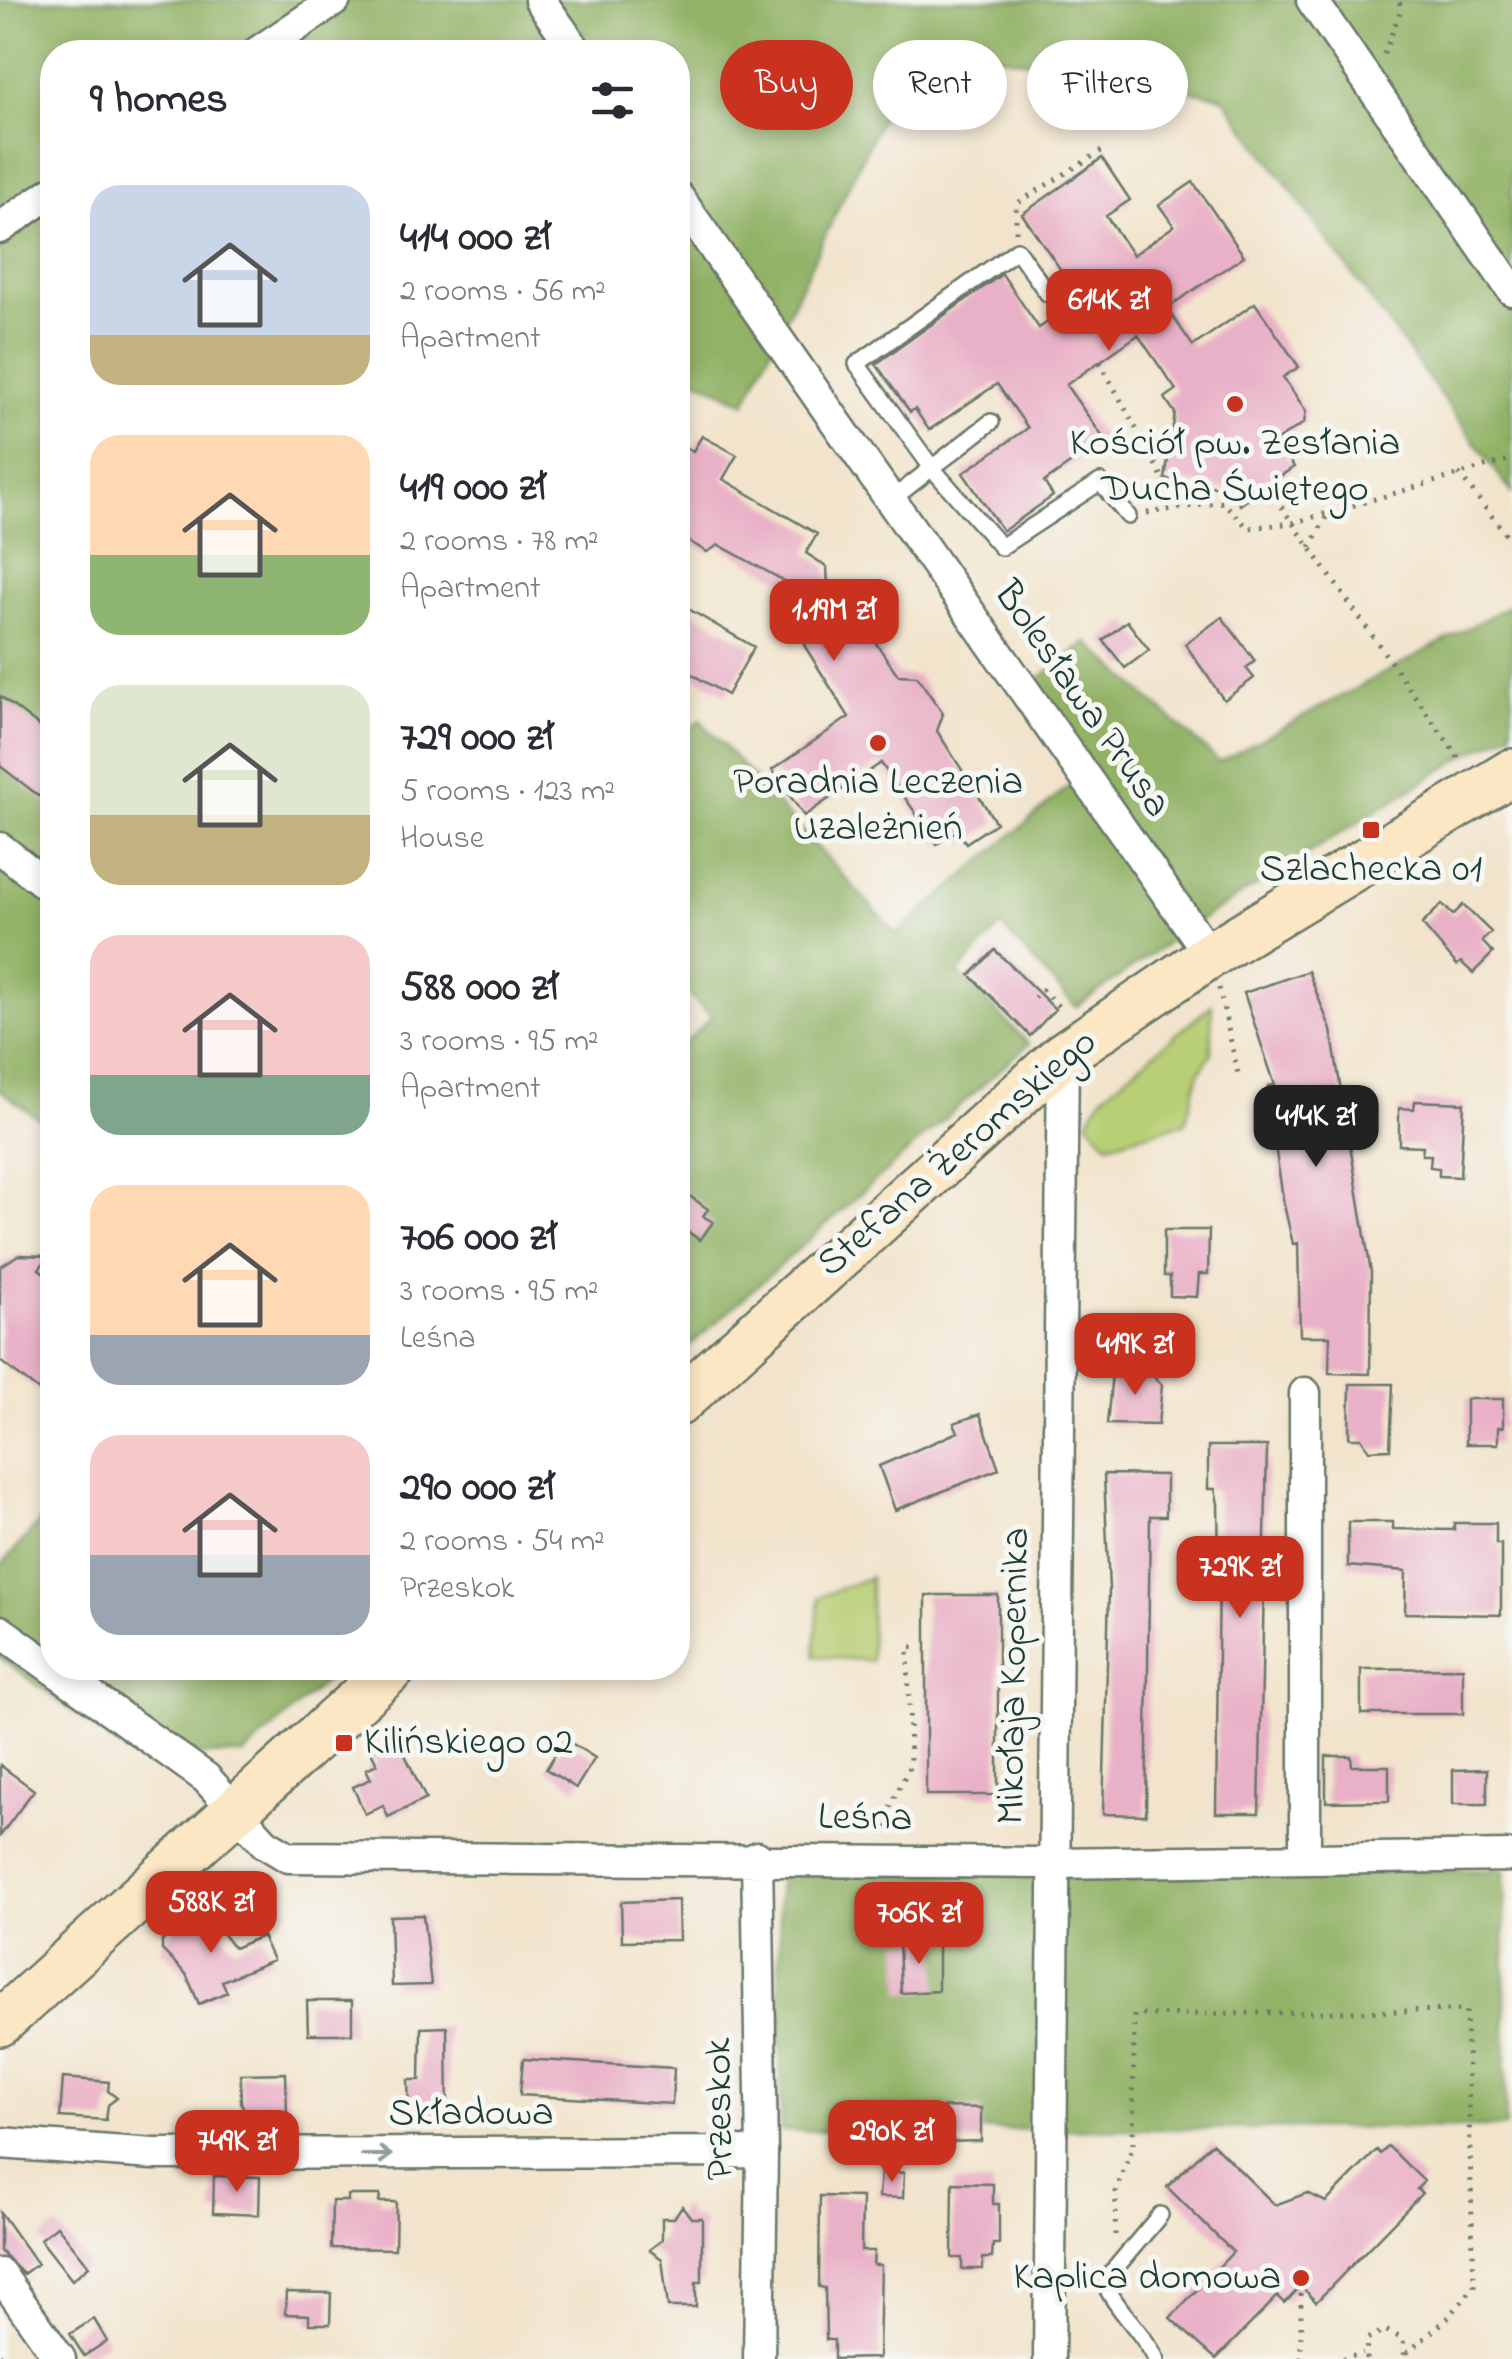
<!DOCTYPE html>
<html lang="en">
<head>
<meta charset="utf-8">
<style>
  :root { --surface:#fff; --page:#f7f7f7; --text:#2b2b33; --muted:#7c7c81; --accent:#c8321e }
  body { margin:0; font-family:"Indie Flower",sans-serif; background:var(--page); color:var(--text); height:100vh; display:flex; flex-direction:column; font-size:38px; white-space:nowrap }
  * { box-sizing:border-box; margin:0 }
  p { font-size:32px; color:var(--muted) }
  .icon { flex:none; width:55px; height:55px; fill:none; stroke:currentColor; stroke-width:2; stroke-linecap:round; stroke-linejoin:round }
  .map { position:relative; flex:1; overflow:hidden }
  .side { position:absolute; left:40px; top:40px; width:650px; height:1640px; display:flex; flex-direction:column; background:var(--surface); border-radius:40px; box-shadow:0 5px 15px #0003 }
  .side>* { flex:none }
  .hud { position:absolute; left:720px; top:40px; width:640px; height:90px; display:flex; gap:20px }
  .price { position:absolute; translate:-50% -85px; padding:0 22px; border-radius:20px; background:var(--accent); color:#fff; font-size:32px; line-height:65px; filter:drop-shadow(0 2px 5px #0008) }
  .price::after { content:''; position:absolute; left:50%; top:60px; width:30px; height:22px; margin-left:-15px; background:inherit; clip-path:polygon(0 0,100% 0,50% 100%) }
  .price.current { background:#222; color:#fff }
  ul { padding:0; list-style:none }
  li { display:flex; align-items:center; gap:30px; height:250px; padding:0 50px }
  li span { display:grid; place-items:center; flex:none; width:280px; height:200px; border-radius:30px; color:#555 }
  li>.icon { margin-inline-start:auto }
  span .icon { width:120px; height:120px; fill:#fffc; stroke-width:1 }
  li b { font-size:42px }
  h2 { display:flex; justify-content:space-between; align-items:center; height:120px; padding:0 50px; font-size:42px }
  .chip { padding:0 35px; border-radius:45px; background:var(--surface); box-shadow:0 5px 15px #0003; font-size:35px; line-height:90px }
  .chip.current { background:var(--accent); color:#fff }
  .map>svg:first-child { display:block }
  .green { fill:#b8cf74; stroke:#6c8654; stroke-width:2.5 }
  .forest { fill:#92b266; stroke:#58784d; stroke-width:2.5 }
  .building { fill:#e9b1c7 }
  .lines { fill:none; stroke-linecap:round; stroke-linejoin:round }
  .lane-casing { stroke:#697769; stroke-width:20 }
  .street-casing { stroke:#697769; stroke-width:35 }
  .secondary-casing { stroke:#697769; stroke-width:50 }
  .path { stroke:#697769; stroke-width:5; stroke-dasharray:2.5 8; stroke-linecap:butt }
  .lane { stroke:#fff; stroke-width:15 }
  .street { stroke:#fff; stroke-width:30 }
  .secondary { stroke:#fbe7c3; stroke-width:45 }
  .oneway { stroke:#8f9e9a }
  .poi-dot { fill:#c8321e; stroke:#f6f6f2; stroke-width:4 }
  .labels { text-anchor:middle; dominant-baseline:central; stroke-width:10; stroke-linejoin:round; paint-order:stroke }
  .poi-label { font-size:40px; fill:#1f3d34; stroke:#f6f6f2 }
  .street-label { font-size:40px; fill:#1f3d34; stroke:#f6f6f2 }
</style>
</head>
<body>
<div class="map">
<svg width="1512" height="2359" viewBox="0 0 1512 2359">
  <rect width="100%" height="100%" fill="#f6f6f2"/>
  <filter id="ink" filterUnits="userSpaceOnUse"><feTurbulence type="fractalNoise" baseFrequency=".01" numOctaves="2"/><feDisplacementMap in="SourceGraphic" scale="20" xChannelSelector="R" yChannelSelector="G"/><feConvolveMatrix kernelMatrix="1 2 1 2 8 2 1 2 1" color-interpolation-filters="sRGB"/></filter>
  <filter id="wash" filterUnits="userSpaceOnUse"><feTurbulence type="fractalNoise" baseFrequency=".0048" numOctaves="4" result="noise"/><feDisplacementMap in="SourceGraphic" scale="40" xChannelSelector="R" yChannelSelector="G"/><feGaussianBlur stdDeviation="2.25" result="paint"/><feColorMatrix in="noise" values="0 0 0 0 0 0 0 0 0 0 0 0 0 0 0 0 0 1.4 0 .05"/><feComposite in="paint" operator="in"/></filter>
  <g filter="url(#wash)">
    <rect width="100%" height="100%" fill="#f2e4cc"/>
    <!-- green -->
    <path class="green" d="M1212 1005 1211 1054 1199 1073 1185 1123 1108 1144 1088 1121 1102 1096Z
      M870 1577 871 1661 815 1656 819 1597Z"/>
    <!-- forest -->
    <path class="forest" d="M0 0H1512V493L1223 97 918 41 745 403 678 369V52H52V1128L0 1090Z
      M1512 604V733L1471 752 1191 926 1076 1007 1001 926 958 973 1029 1044 678 1356V1049L712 1017 678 984V740L700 720 897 934 1090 768 1033 683 1087 642 1219 762Z
      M52 1508V1668H339L244 1755 129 1754 0 1657V1567Z
      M1504 1870 1506 2127 781 2131 779 1874Z"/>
    <g id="blocks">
      <!-- building -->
      <path class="building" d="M1102 158 1130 200 1106 216 1133 255 1174 226 1159 205 1193 182 1244 256 1167 308 1193 346 1255 303 1299 367 1283 377 1306 411 1304 423 1277 440 1294 467 1279 477 1275 498 1256 494 1240 505 1229 489 1165 479 1175 413 1165 398 1176 390 1138 335 1066 385 1105 440 1044 482 1053 496 1003 531 963 473 1028 428 997 384 929 430 915 409 910 412 876 364 1002 274 1039 328 1081 299 1022 214Z
        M702 436 737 455 723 479 817 534 806 553 827 567 829 605 821 601 846 635 862 623 898 675 917 676 943 714 937 731 996 823 966 843 957 831 937 844 881 763 804 816 772 770 849 717 804 645 817 636 815 598 719 545 707 552 687 540 686 529 678 524V443L693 451Z
        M678 603 754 647 727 695 678 666Z
        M1222 617 1255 661 1246 668 1254 678 1224 700 1185 644Z
        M1127 621 1149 650 1125 668 1103 640Z
        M0 696 52 736V806L0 766Z
        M1442 904 1453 915 1463 905 1491 932 1482 941 1493 953 1473 973 1461 962 1457 965 1422 924Z
        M995 950 1055 1009 1030 1036 970 975Z
        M1308 971 1331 1030 1371 1272 1370 1374 1329 1373 1330 1336H1300L1298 1243 1293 1244 1284 1205 1270 1113 1268 1086 1275 1085 1244 993Z
        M1415 1101 1464 1103 1460 1177 1439 1176V1168L1430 1167 1431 1155H1422L1423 1146 1399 1145V1108L1414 1109Z
        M678 1188 708 1209 703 1216 713 1222 700 1240 678 1225Z
        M1164 1230H1209L1208 1274H1199L1197 1297 1170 1296V1276H1164Z
        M18 1255 49 1256 39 1269 52 1279V1401L0 1361V1267Z
        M1136 1367H1145L1162 1385 1158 1425 1107 1424 1112 1373H1132Z
        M1350 1384H1393L1390 1449 1369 1450 1361 1438H1349Z
        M1466 1399H1503V1427H1498V1444H1466Z
        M980 1414 999 1469 895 1510 879 1466 958 1432 954 1423Z
        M1208 1446H1267L1259 1813H1216L1219 1570 1218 1504 1215 1489H1208Z
        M1104 1474 1166 1475V1516H1150L1146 1815 1103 1814 1109 1590Z
        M1348 1522H1393V1529L1454 1530V1523H1496V1544H1501V1615L1405 1613 1406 1571 1348 1566Z
        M926 1595H998V1795H926Z
        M1463 1668V1714H1361V1669Z
        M397 1738 426 1799 388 1817 383 1805 365 1814 353 1787 371 1779 366 1769 377 1764 371 1751Z
        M565 1739 595 1758 576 1788 546 1769Z
        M1326 1756H1351L1352 1766H1389V1801L1326 1802Z
        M0 1765 34 1790 0 1836Z
        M1487 1769V1804H1453V1770Z
        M678 1900 679 1940 622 1941 621 1902Z
        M192 1915 199 1924 208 1916 234 1948 262 1936 273 1960 222 1981 227 1992 199 2004 186 1974 162 1950V1941Z
        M423 1915 431 1985 392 1986 390 1916Z
        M899 1941 938 1942V1991L901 1993Z
        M307 2001H352V2034H308Z
        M447 2027 448 2114 409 2111 408 2080H420L421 2028Z
        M523 2059 674 2068 672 2104 520 2095Z
        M286 2073 287 2115 247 2116 241 2102 240 2074Z
        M63 2078 109 2082 108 2091 117 2098 108 2105 106 2120 60 2117Z
        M943 2107 981 2108V2141L943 2142Z
        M1212 2143 1275 2205 1307 2193 1326 2202 1377 2150 1381 2154 1388 2146 1424 2181 1417 2189 1422 2193 1316 2302 1301 2286 1285 2303 1278 2296 1216 2359 1170 2318 1233 2252 1167 2187Z
        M881 2171 904 2173 903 2198 879 2197Z
        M214 2176 260 2177 259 2215 213 2213Z
        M953 2183 993 2184V2204H999V2244H993L992 2258H983V2269H962V2258H952Z
        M348 2195H380L379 2202H396L395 2249 331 2248 332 2201H348Z
        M820 2196 862 2197 861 2251H874L873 2265H881L879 2358 834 2359V2340H826L825 2288 819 2287Z
        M682 2206 691 2218H702V2282H696V2307H668L662 2259 649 2250 662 2240V2218H674Z
        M0 2212 37 2264 23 2274 0 2251Z
        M57 2226 89 2266 72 2280 40 2239Z
        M286 2292 331 2293 330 2324H309V2315L285 2314Z
        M94 2319 107 2341 84 2356 70 2334Z"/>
    </g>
  </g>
  <g filter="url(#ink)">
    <use href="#blocks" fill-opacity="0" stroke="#697769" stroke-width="2.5"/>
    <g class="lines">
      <!-- lane casing -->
      <g class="lane-casing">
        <path id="lane" d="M1048 294 1017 250 857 364 932 468 1001 547 1100 482 1128 516
          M891 500 991 422
          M1156 2359C1143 2332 1120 2314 1107 2288L1113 2271 1160 2215"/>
      </g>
      <!-- street casing -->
      <g class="street-casing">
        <path id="street" d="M540 0 577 52
          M1312 0 1512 290
          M258 52 335 0
          M678 197 1210 955
          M0 228 52 192
          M0 848 52 889
          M1305 1393V1856
          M0 1631 206 1778 265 1843 288 1857 1052 1863 1512 1856
          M757 1857 762 2152 759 2359
          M0 2143 153 2154 762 2152
          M0 2274 60 2359
          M1049 2359 1063 1055"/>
      </g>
      <!-- secondary casing -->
      <g class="secondary-casing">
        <path id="secondary" d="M678 1403 1063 1055 1210 955 1512 772
          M0 2023 393 1668"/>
      </g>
      <!-- path -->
      <path class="path" d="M1384 54 1401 9 1399 0
        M1016 232V204L1103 150
        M1100 362 1179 508
        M1459 474 1512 542
        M1275 498 1460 760
        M1147 513 1223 502 1248 528 1293 523 1512 459
        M1310 547 1328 514
        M1219 988 1239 1078
        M1034 998 1042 990 1063 1011
        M887 1828 888 1812 910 1765 908 1647H920
        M1115 2235 1116 2191 1133 2146 1134 2015 1466 2010 1474 2287 1449 2317 1407 2353
        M0 2354 3 2359
        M1301 2359V2292
        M1342 2359 1363 2353
        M1366 2359 1367 2339 1385 2330 1403 2339 1405 2359"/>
      <!-- lane -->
      <use href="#lane" class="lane"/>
      <!-- street -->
      <use href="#street" class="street"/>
      <!-- secondary -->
      <use href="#secondary" class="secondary"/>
    </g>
    <!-- one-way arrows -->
    <defs><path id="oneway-shaft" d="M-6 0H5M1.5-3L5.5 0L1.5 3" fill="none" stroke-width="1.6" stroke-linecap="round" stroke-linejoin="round" transform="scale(2.5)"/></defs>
    <use class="oneway" href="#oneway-shaft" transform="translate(377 2155)"/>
  </g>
  <!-- markers -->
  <g class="poi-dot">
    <circle cx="1235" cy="404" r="10"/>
    <circle cx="878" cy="743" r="10"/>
    <rect x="1361" y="820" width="20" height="20" rx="5"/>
    <rect x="334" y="1733" width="20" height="20" rx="5"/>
    <circle cx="1301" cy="2278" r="10"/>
  </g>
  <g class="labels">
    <!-- poi labels -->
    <g class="poi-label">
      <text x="1235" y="444">Kościół pw. Zesłania<tspan x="1235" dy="46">Ducha Świętego</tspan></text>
      <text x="878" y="783">Poradnia Leczenia<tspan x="878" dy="46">Uzależnień</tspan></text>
      <text x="1371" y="870">Szlachecka 01</text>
      <text x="364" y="1743" text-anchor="start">Kilińskiego 02</text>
      <text x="1281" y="2278" text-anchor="end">Kaplica domowa</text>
    </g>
    <!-- street labels -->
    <g class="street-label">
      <text transform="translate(1081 700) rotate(55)">Bolesława Prusa</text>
      <text transform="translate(958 1154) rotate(-41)">Stefana Żeromskiego</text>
      <text transform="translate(1015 1676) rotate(-89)">Mikołaja Kopernika</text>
      <text transform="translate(865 1819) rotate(1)">Leśna</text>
      <text transform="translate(721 2109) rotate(-91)">Przeskok</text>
      <text x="471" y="2114">Składowa</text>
    </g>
  </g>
</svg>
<b class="price" style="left:1109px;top:354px">614K zł</b>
<b class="price" style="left:834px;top:664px">1.19M zł</b>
<b class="price current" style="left:1316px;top:1170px">414K zł</b>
<b class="price" style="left:1135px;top:1398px">419K zł</b>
<b class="price" style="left:1240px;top:1621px">729K zł</b>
<b class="price" style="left:211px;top:1956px">588K zł</b>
<b class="price" style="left:919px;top:1967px">706K zł</b>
<b class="price" style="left:892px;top:2185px">290K zł</b>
<b class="price" style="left:237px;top:2195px">749K zł</b>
<div class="hud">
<a class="chip current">Buy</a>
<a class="chip">Rent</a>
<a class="chip">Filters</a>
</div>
<section class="side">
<h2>9 homes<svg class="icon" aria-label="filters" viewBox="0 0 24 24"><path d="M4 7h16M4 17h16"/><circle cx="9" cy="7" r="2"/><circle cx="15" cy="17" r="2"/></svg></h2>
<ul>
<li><span style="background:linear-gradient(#c9d6e8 75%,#c2b280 0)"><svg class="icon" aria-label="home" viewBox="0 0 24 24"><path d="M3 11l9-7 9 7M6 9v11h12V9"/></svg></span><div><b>414 000 zł</b><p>2 rooms · 56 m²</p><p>Apartment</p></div></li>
<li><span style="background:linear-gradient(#ffd9b3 60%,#8fb573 0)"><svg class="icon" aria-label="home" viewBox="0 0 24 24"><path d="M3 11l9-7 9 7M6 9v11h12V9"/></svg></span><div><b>419 000 zł</b><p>2 rooms · 78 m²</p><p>Apartment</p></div></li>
<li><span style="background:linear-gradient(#dfe7d0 65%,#c2b280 0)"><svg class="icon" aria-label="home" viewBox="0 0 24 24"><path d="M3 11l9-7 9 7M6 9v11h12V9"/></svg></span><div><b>729 000 zł</b><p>5 rooms · 123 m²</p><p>House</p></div></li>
<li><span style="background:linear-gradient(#f6c9c9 70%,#7fa58c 0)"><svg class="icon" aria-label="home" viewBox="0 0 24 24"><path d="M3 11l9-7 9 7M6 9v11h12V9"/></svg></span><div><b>588 000 zł</b><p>3 rooms · 95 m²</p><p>Apartment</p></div></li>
<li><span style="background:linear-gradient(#ffd9b3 75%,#9aa5b1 0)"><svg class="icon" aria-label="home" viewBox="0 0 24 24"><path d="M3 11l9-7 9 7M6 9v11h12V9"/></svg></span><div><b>706 000 zł</b><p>3 rooms · 95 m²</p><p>Leśna</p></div></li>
<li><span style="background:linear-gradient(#f6c9c9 60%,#9aa5b1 0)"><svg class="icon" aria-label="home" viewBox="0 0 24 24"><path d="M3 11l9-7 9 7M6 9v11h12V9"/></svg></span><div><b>290 000 zł</b><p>2 rooms · 54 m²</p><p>Przeskok</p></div></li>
</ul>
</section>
</div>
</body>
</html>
